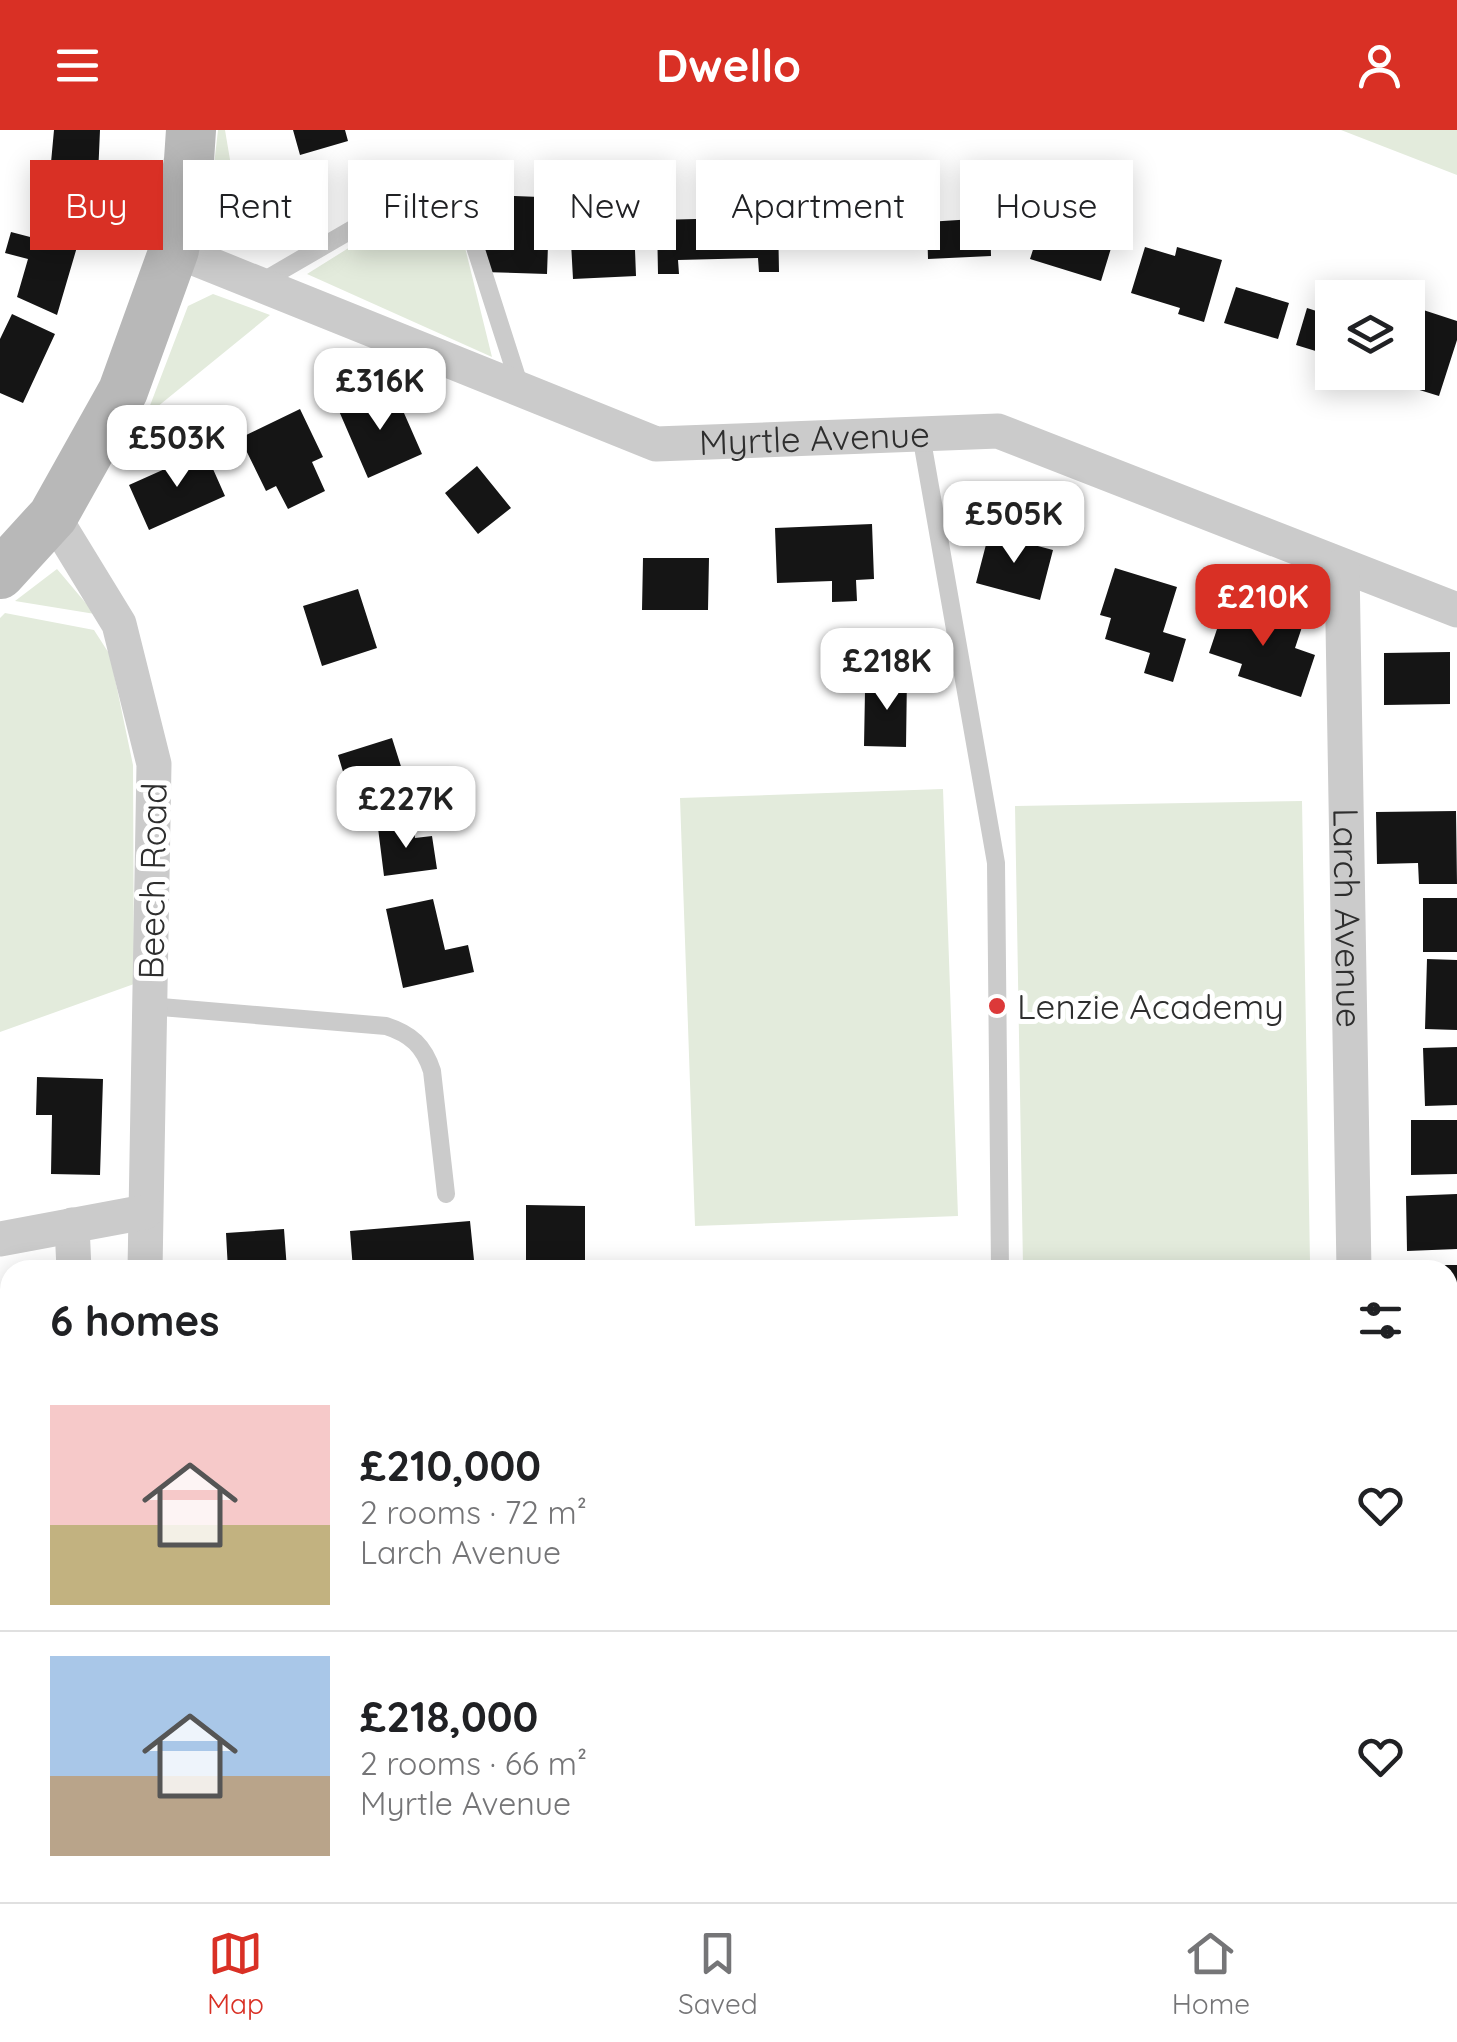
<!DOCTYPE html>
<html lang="en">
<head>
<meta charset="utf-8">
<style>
  :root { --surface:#fff; --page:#f2f2f2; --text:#202124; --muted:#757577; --line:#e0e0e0; --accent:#d93025 }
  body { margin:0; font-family:Quicksand,sans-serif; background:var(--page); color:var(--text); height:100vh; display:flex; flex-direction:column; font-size:38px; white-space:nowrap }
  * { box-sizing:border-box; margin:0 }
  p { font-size:32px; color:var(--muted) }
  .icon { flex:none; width:55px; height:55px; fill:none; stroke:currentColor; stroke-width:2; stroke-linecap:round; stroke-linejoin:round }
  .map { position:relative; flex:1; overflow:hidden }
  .panel { position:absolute; left:0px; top:1130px; width:1458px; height:642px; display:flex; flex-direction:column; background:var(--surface); border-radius:30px 30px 0 0; box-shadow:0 5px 25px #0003 }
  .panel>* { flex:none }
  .banner { position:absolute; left:30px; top:30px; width:1398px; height:90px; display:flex; gap:20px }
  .buttons { position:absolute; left:1315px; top:150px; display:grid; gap:20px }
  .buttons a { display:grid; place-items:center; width:110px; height:110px; border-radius:0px; background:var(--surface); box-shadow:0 5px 25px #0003; font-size:50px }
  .price { position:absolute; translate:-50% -85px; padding:0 22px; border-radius:20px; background:#fff; color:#222; font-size:32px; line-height:65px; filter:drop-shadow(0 2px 5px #0008) }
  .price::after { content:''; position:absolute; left:50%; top:60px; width:30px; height:22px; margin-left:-15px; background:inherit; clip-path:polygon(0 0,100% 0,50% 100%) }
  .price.on { background:var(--accent); color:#fff }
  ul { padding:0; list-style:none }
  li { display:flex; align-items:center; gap:30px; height:250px; padding:0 50px }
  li+li { border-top:2px solid var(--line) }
  li span { display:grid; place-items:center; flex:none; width:280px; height:200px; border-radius:0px; color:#555 }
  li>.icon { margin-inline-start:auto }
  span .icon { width:120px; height:120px; fill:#fffc; stroke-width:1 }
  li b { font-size:42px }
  h2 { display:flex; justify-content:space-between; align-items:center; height:120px; padding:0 50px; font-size:42px }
  .pill { padding:0 35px; border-radius:0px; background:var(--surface); box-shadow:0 5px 25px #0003; font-size:35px; line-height:90px }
  .pill.on { background:var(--accent); color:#fff }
  header { display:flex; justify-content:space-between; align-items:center; height:130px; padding:0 50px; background:var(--accent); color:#fff; font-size:45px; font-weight:700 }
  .menu { display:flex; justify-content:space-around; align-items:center; height:140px; border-top:2px solid var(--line); background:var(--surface); font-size:28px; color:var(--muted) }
  .menu a { display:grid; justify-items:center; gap:5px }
  .menu .on { color:var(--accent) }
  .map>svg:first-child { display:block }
  .green { fill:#e3ebdc }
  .building { fill:#151515 }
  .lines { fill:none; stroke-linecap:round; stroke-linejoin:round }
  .lane { stroke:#cbcbcb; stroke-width:18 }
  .street { stroke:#cbcbcb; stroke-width:35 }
  .secondary { stroke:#b8b8b8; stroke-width:50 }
  .poi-dot { fill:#dc3939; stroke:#fff; stroke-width:4 }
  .labels { text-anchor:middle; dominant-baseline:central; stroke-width:10; stroke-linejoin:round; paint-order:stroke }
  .street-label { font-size:35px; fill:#2e2e2e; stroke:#fff }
  .poi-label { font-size:35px; fill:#2e2e2e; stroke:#fff; text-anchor:start }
</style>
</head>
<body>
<header><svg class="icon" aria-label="menu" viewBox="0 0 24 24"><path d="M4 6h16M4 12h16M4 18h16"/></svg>Dwello<svg class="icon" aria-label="person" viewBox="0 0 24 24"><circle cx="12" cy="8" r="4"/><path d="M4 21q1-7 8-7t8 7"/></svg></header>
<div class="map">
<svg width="1457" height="1772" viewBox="0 0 1457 1772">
  <rect width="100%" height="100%" fill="#fff"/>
  <!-- green -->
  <path class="green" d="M218 0H225L242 101 228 116 208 88Z
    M1341 0H1457V45Z
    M419 74 458 89 492 227 307 144Z
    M213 164 270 185 146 286 188 176Z
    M57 439 95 484 15 471Z
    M5 483 94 500 110 525 133 635 134 854 0 902V488Z
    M943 659 958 1086 695 1096 680 668Z
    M1302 671 1310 1132 1023 1136 1015 676Z"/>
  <!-- building -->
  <path class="building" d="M54 0H100L97 69 48 65Z
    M293 0H345L348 11 300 25Z
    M486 65 565 68 564 116 548 115 547 144 483 142Z
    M1050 67 1087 78 1079 105 1112 115 1101 151 1030 129Z
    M870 79 872 117 809 120 807 82Z
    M778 87 779 142H759L758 128 678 130 679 144H658L657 90Z
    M39 88 82 100 57 185 17 167 28 129 5 123 11 102 34 108Z
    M990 88 991 126 928 129 927 92Z
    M570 94H634L636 146 573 149Z
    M1145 117 1175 126 1177 117 1222 130 1204 192 1178 184 1180 178 1131 163Z
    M1236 157 1289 173 1278 209 1224 193Z
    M1408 175 1457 191V210L1439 266 1400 254 1404 242H1408L1411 220 1408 219Z
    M1307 178 1332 186V226L1296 215Z
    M12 184 55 204 23 273 0 263V209Z
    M393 258 422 324 368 348 339 281Z
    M300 279 323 327 312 332 325 361 288 379 276 356 266 361 240 308Z
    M205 321 225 366 149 400 129 355Z
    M477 336 511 378 478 404 445 363Z
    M872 394 874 449 856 450 857 471 832 472V451L777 453 775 398Z
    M989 403 1053 420 1040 470 976 453Z
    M643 428H709L708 480H642Z
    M1115 438 1177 457 1163 502 1186 509 1173 552 1144 543 1150 523 1105 509 1111 488 1100 485Z
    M358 459 377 518 322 536 303 476Z
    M1226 472 1302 497 1295 518 1315 525 1301 567 1238 546 1242 534 1209 523Z
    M1450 522V574L1384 575V523Z
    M879 544 907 545 906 617 864 616 865 561H879Z
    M392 608 411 668 356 685 338 625Z
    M1456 681 1457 754H1419L1418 733 1377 734 1376 682Z
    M413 693 415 708 432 706 437 739 384 746 378 698Z
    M1423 768H1457V822H1423Z
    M433 769 445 820 468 815 474 842 403 858 386 779Z
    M1427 829 1457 830V900L1425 899Z
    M1457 917V975L1425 976 1423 918Z
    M37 947 103 949 100 1045 51 1044 52 985H36Z
    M1411 990H1457V1044L1411 1045Z
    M1457 1064V1119L1407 1121 1406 1066Z
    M526 1075 585 1076V1140H557V1130H526Z
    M470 1091 474 1130 420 1135 421 1140H353L350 1101Z
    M284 1099 287 1140H228L226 1103Z
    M920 1132H968V1140H920Z
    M1432 1135H1457V1203H1448V1140H1432Z
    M1457 1218V1295H1448V1219Z
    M1448 1309H1457V1382H1448Z
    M1 1318 10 1347V1381L0 1384Z
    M1448 1389H1457V1456H1448Z
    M1448 1494H1457V1549H1448Z
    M0 1515H10V1557H0Z
    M10 1734V1762H26L28 1772H0V1736Z
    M222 1762H287L288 1772H222Z
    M451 1762H529V1772H451Z"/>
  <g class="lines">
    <!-- lane -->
    <path class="lane" d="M258 154 451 42 520 257
      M921 305 996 733 1000 1140
      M149 876 386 896C411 904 424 916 432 941L446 1064
      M678 1762 679 1772"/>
    <!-- street -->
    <g class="street">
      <path id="s1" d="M174 120 656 314 998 301 1457 480"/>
      <path d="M53 386 119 494 154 634 145 1140"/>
      <path id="s2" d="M1342 436 1354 1140"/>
      <path d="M72 1095 74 1140"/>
      <path d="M0 1109 145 1082"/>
      <path d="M0 1184 10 1182"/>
      <path d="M1448 1585 1457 1584"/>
      <path d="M143 1772V1762"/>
      <path d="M1147 1772V1762"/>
    </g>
    <!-- secondary -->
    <path class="secondary" d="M0 444 53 386 123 261 174 120 189 30 191 0"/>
  </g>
  <!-- markers -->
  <circle class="poi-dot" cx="997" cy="876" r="10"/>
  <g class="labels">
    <!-- street labels -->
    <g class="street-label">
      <text stroke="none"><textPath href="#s1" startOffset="678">Myrtle Avenue</textPath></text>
      <text transform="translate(152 751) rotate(-89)">Beech Road</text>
      <text stroke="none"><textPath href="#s2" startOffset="352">Larch Avenue</textPath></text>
    </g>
    <!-- poi labels -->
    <g class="poi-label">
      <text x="1017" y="876">Lenzie Academy</text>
    </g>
  </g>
</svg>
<div class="buttons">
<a><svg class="icon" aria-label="layers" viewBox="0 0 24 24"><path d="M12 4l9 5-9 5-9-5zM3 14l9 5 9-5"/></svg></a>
</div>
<b class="price" style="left:380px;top:303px">£316K</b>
<b class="price" style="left:177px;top:360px">£503K</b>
<b class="price" style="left:1014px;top:436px">£505K</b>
<b class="price on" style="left:1263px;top:519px">£210K</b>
<b class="price" style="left:887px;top:583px">£218K</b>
<b class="price" style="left:406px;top:721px">£227K</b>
<div class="banner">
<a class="pill on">Buy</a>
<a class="pill">Rent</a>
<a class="pill">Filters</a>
<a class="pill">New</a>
<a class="pill">Apartment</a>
<a class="pill">House</a>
</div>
<section class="panel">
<h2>6 homes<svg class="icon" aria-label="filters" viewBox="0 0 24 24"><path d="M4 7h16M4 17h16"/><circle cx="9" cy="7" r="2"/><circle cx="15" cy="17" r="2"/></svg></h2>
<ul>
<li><span style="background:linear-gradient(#f6c9c9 60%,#c2b280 0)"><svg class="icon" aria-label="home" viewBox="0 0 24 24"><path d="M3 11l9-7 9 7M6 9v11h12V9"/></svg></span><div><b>£210,000</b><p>2 rooms · 72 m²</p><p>Larch Avenue</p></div><svg class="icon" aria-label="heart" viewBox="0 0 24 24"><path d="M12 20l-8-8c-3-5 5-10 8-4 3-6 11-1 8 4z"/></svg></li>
<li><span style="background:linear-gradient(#a9c7e8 60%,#b9a48a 0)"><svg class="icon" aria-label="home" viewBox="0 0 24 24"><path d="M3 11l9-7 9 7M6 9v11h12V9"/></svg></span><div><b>£218,000</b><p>2 rooms · 66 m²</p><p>Myrtle Avenue</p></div><svg class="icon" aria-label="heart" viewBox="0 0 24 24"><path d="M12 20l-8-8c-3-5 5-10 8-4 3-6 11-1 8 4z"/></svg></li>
</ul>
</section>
</div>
<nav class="menu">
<a class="on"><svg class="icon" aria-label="map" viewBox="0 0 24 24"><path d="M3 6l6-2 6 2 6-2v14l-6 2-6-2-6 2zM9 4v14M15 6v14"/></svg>Map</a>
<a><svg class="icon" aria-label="saved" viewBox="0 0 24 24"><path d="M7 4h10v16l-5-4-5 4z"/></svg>Saved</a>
<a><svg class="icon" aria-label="home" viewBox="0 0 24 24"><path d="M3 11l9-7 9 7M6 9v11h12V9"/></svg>Home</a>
</nav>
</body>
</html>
